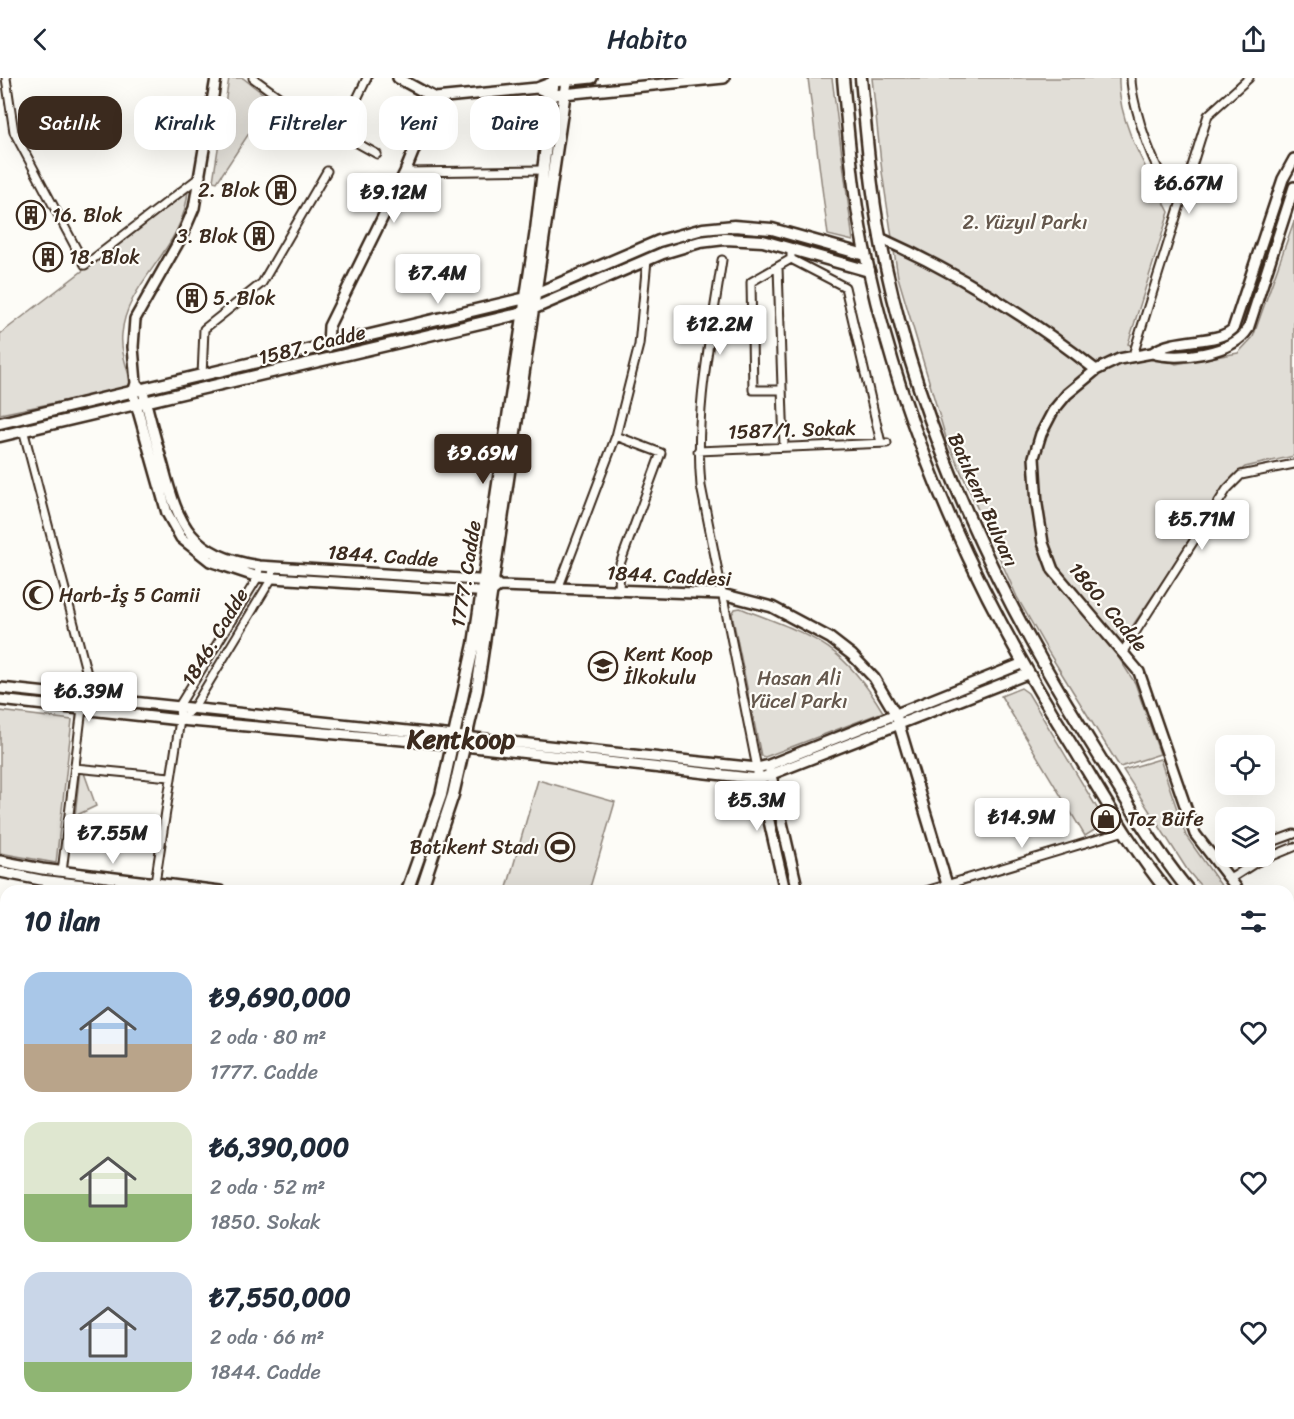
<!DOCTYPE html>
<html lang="tr">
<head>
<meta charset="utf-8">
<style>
  :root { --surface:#fff; --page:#f6f6f7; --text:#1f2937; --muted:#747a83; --accent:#3b2a1e }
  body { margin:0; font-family:Sriracha,sans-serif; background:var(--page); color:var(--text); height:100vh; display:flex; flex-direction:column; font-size:22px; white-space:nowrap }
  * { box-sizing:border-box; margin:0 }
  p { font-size:20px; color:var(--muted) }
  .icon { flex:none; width:33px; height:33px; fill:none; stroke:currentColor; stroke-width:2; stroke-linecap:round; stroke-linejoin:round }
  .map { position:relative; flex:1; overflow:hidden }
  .drawer { position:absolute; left:0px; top:807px; width:1294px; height:534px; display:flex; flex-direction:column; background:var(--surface); border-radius:18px 18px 0 0; box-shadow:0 6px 24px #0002 }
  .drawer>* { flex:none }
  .banner { position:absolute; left:18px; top:18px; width:600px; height:54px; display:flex; gap:12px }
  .controls { position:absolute; left:1215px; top:657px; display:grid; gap:12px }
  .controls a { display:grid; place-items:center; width:60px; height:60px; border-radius:12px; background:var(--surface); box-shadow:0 6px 24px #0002; font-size:30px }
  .price { position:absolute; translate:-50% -51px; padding:0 14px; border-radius:6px; background:#fff; color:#222; font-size:20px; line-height:39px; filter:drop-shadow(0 2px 3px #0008) }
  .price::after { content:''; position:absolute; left:50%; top:36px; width:18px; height:14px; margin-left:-9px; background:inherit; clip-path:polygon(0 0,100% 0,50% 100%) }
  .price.on { background:var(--accent); color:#fff }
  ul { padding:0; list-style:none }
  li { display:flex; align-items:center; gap:18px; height:150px; padding:0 24px }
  li span { display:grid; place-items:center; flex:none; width:168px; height:120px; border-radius:18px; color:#555 }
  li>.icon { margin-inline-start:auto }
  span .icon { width:72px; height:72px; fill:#fffc; stroke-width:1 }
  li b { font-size:26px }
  h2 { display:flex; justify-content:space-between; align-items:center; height:72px; padding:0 24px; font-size:26px }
  .chip { padding:0 21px; border-radius:18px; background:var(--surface); box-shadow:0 6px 24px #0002; font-size:21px; line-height:54px }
  .chip.on { background:var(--accent); color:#fff }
  header { display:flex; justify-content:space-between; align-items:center; height:78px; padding:0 24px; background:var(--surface); font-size:27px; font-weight:600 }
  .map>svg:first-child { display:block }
  .green { fill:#e1ded7; stroke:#8e847a; stroke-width:1.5 }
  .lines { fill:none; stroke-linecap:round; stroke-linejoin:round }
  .pedestrian-casing { stroke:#3b2a1e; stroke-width:10 }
  .minor-casing { stroke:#3b2a1e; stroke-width:11 }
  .tertiary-casing { stroke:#3b2a1e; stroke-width:14 }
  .secondary-casing { stroke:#3b2a1e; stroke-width:15 }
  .primary-casing { stroke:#3b2a1e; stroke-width:15 }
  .pedestrian { stroke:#fdfcf7; stroke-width:5 }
  .minor { stroke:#fdfcf7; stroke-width:7 }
  .tertiary { stroke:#fdfcf7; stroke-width:9 }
  .secondary { stroke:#fdfcf7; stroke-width:10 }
  .primary { stroke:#fdfcf7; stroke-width:10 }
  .rail { stroke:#3b2a1e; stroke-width:2 }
  .labels { text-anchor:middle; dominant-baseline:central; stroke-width:4.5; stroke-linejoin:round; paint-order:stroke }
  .poi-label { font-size:20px; fill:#3b2a1e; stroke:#fdfcf7; text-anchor:start }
  .park-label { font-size:20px; fill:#64574c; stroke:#fdfcf7 }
  .street-label { font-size:20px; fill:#3b2a1e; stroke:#fdfcf7 }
  .district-label { font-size:26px; font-weight:bold; fill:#3b2a1e; stroke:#fdfcf7 }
</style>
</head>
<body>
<header><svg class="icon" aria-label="back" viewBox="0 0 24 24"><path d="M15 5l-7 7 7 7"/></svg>Habito<svg class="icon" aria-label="share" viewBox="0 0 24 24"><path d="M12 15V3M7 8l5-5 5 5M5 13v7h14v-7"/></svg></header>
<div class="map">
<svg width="1294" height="1341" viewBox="0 0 1294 1341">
  <rect width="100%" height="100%" fill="#fdfcf7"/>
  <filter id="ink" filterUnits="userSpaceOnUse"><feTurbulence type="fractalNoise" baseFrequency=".0167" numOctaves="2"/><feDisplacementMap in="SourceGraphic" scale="12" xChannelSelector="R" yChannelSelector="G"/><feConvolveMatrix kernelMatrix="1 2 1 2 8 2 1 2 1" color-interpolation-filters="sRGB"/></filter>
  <g filter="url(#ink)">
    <!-- green -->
    <path class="green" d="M229 0H243L271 22 217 104 213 103Z
      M808 0H832L853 163 828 157Z
      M872 0H1119C1117 46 1149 94 1169 134L1128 266 1176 286 1238 275 1253 259 1294 143V378L1245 389 1233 398 1115 574 1135 605 1160 676 1120 689 1116 683 1049 575 1017 519 946 360 898 199 882 94Z
      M188 112C184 172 126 203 122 256 120 273 128 292 132 309L0 336V256Z
      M740 530C812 558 841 564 883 634L765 679 761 678 732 536 735 531Z
      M1021 610 1028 615 1106 745 1085 758 1001 618Z
      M0 633 72 642 56 785 0 775Z
      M1160 681 1186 758 1225 813H1205L1188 793 1123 692Z
      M80 692H83L96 728 75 738Z
      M538 702 615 724 589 813H506Z
      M1289 967 1294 991V1175L1289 1177Z"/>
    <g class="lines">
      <!-- pedestrian casing -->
      <g class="pedestrian-casing">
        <path id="pedestrian" d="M191 1341 200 1335"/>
      </g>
      <!-- minor casing -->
      <g class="minor-casing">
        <path id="minor" d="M6 0 14 54 85 187 201 98
          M253 0 294 30 377 76
          M1131 0C1131 26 1158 110 1181 121
          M340 56 367 0
          M405 94 544 92
          M791 170V181L845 209 881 365
          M722 182C711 257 694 332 701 408L757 690
          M778 189 784 369
          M1133 277 1208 37 1249 0
          M202 298 204 251 262 205 327 93
          M782 312H753L751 204 791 181
          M24 355 87 596 83 618
          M616 358 661 375 620 486 619 513
          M698 373 887 365
          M558 511 616 358 639 267 647 182
          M1122 575 1227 411 1241 397 1294 386
          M180 642 194 629 272 500 273 489
          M75 690 170 699
          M1264 767 1294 756
          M1216 785 1234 778
          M62 794 82 630
          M1230 801 1255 785 1294 769
          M155 805 180 642 179 628 258 499 259 488
          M926 813 1125 753
          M0 1057H6
          M0 1062 6 1071
          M0 1162 6 1172
          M0 1179 6 1175
          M1291 1207 1294 1251
          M0 1330 6 1326
          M10 1335 14 1341
          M73 1335 76 1341
          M138 1335 142 1341
          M423 1335 424 1341
          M638 1335 647 1341
          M967 1335 968 1341
          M1113 1335 1114 1341
          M678 1341 681 1335
          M806 1341 809 1335"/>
      </g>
      <!-- tertiary casing -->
      <g class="tertiary-casing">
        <path id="tertiary" d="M398 0 435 20 537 10
          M592 0 553 4 537 10 553 17 724 0
          M1294 81 1283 101 1233 251C1216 267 1176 258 1152 275 1177 283 1233 276 1248 251L1294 109
          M880 160C958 195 1029 239 1096 292
          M328 269 329 248 405 94 435 20
          M1152 275 1119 281 1096 292 1067 316 1053 333 1041 356 1034 379 1037 427 1043 465 1053 492 1139 594 1195 756 1239 813
          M136 305 143 313C149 338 156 363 163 388 179 449 191 477 259 488L493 503 499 508 491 514 258 499 210 483 181 460 167 435 133 315Z
          M136 305 133 269 135 241 182 158 194 130 216 0
          M499 508 722 516 772 529 830 560 852 577 874 600 896 637 949 813
          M0 610 757 690 769 687 1021 586
          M0 622 180 642 447 666 759 701 1027 596
          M770 693 798 813
          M758 695 785 813
          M0 783 42 791 220 813
          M0 794 41 802 135 813
          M1288 837 1294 840
          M1288 860 1294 859
          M1288 871 1294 869
          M0 1255 6 1251"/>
      </g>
      <!-- secondary casing -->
      <g class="secondary-casing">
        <path id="secondary" d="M0 345 526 220 659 163 703 151 734 148 772 151 865 177
          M0 358 523 235 663 175 700 164 725 161 763 163 869 193
          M407 813 441 717 474 566 536 152 554 0
          M421 813 453 717 477 612 567 0
          M252 1341 253 1335
          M265 1341V1335"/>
      </g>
      <!-- primary casing -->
      <g class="primary-casing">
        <path id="primary" d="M843 0C849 64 854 130 869 193 907 365 980 521 1073 669 1103 718 1131 769 1167 813
          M861 0C867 63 872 127 886 189 923 359 997 515 1089 662 1121 713 1151 766 1189 813
          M1288 927 1294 932
          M1288 949 1294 954
          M0 958H6
          M0 979H6
          M1288 1188 1294 1185
          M1288 1209 1294 1206"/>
      </g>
      <!-- pedestrian -->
      <use href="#pedestrian" class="pedestrian"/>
      <!-- minor -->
      <use href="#minor" class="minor"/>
      <!-- tertiary -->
      <use href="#tertiary" class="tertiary"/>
      <!-- secondary -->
      <use href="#secondary" class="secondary"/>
      <!-- primary -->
      <use href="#primary" class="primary"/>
      <!-- rail -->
      <path class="rail" d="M1288 918 1294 915
        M0 929 6 930"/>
    </g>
  </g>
  <!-- icons -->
  <defs>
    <g id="building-ring" transform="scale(1.5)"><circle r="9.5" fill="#fdfcf7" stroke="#3b2a1e" stroke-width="1.5"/><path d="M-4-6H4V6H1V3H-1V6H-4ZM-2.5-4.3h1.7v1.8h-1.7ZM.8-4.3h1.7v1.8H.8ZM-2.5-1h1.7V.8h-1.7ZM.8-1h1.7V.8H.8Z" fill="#3b2a1e"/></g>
    <g id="mosque-ring" transform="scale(1.5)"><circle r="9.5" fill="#fdfcf7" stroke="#3b2a1e" stroke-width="1.5"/><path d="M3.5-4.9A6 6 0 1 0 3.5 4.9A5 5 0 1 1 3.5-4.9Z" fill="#3b2a1e"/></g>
    <g id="school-ring" transform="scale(1.5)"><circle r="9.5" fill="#fdfcf7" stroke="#3b2a1e" stroke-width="1.5"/><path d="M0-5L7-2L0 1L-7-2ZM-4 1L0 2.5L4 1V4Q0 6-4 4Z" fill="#3b2a1e"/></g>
    <g id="shop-ring" transform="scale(1.5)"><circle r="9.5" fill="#fdfcf7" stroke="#3b2a1e" stroke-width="1.5"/><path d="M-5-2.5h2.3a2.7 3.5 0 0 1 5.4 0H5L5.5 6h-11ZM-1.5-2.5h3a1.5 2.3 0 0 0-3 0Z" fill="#3b2a1e"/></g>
    <g id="stadium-ring" transform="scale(1.5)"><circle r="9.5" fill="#fdfcf7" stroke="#3b2a1e" stroke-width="1.5"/><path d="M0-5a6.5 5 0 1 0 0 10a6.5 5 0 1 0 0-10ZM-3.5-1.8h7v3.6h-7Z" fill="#3b2a1e"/></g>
  </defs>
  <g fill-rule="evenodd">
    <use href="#building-ring" x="281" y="112"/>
    <use href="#building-ring" x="31" y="137"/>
    <use href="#building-ring" x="259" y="158"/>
    <use href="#building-ring" x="48" y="179"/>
    <use href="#building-ring" x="192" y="220"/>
    <use href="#mosque-ring" x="38" y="517"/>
    <use href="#school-ring" x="603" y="588"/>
    <use href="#shop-ring" x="1106" y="741"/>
    <use href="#stadium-ring" x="560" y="769"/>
  </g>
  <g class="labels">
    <!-- poi labels -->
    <g class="poi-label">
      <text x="260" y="112" text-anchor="end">2. Blok</text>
      <text x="52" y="137">16. Blok</text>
      <text x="238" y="158" text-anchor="end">3. Blok</text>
      <text x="69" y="179">18. Blok</text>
      <text x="213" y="220">5. Blok</text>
      <text x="59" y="517">Harb-İş 5 Camii</text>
      <text x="624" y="576">Kent Koop<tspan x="624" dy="23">İlkokulu</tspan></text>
      <text x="1127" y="741">Toz Büfe</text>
      <text x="539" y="769" text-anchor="end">Batıkent Stadı</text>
    </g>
    <!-- park labels -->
    <g class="park-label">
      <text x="1025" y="144">2. Yüzyıl Parkı</text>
      <text x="799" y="600">Hasan Ali<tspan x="799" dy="23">Yücel Parkı</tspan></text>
    </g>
    <!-- street labels -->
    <g class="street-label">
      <text transform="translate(312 267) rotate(-14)">1587. Cadde</text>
      <text transform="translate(792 352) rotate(-2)">1587/1. Sokak</text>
      <text transform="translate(983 422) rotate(66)">Batıkent Bulvarı</text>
      <text transform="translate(383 478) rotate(4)">1844. Cadde</text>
      <text transform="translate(466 496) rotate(-81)">1777. Cadde</text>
      <text transform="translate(669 498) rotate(3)">1844. Caddesi</text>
      <text transform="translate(1108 529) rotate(50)">1860. Cadde</text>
      <text transform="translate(215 559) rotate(-59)">1846. Cadde</text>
    </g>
    <!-- district labels -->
    <g class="district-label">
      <text x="461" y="661">Kentkoop</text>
    </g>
  </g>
</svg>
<div class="controls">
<a><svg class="icon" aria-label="locate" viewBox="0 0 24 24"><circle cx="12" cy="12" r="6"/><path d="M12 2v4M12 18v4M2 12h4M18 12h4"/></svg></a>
<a><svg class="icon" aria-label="layers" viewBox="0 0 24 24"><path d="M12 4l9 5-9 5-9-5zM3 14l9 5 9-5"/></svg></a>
</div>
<b class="price" style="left:1189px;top:137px">₺6.67M</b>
<b class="price" style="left:394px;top:146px">₺9.12M</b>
<b class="price" style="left:438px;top:227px">₺7.4M</b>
<b class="price" style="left:720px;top:278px">₺12.2M</b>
<b class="price on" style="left:483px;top:407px">₺9.69M</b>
<b class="price" style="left:1202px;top:473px">₺5.71M</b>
<b class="price" style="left:89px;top:645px">₺6.39M</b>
<b class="price" style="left:757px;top:754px">₺5.3M</b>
<b class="price" style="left:1022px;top:771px">₺14.9M</b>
<b class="price" style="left:113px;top:787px">₺7.55M</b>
<div class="banner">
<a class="chip on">Satılık</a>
<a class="chip">Kiralık</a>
<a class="chip">Filtreler</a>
<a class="chip">Yeni</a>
<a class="chip">Daire</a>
</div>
<section class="drawer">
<h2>10 ilan<svg class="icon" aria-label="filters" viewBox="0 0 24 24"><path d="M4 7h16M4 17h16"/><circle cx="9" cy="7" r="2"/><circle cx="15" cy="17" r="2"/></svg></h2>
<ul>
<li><span style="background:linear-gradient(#a9c7e8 60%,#b9a48a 0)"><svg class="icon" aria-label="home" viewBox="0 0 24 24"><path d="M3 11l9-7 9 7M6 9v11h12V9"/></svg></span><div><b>₺9,690,000</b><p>2 oda · 80 m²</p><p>1777. Cadde</p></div><svg class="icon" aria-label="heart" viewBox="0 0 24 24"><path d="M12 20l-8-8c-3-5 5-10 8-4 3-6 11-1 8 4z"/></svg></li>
<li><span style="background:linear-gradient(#dfe7d0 60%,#8fb573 0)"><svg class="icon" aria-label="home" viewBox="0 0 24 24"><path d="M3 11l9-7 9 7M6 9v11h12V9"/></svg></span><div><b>₺6,390,000</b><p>2 oda · 52 m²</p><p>1850. Sokak</p></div><svg class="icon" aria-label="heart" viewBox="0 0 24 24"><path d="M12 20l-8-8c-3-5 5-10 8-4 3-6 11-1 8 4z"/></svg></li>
<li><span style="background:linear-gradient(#c9d6e8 75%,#8fb573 0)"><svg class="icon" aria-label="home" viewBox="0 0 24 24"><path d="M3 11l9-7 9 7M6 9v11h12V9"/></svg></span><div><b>₺7,550,000</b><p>2 oda · 66 m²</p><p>1844. Cadde</p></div><svg class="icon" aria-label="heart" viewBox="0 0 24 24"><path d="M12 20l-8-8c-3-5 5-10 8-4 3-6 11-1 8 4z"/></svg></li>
</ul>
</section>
</div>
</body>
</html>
